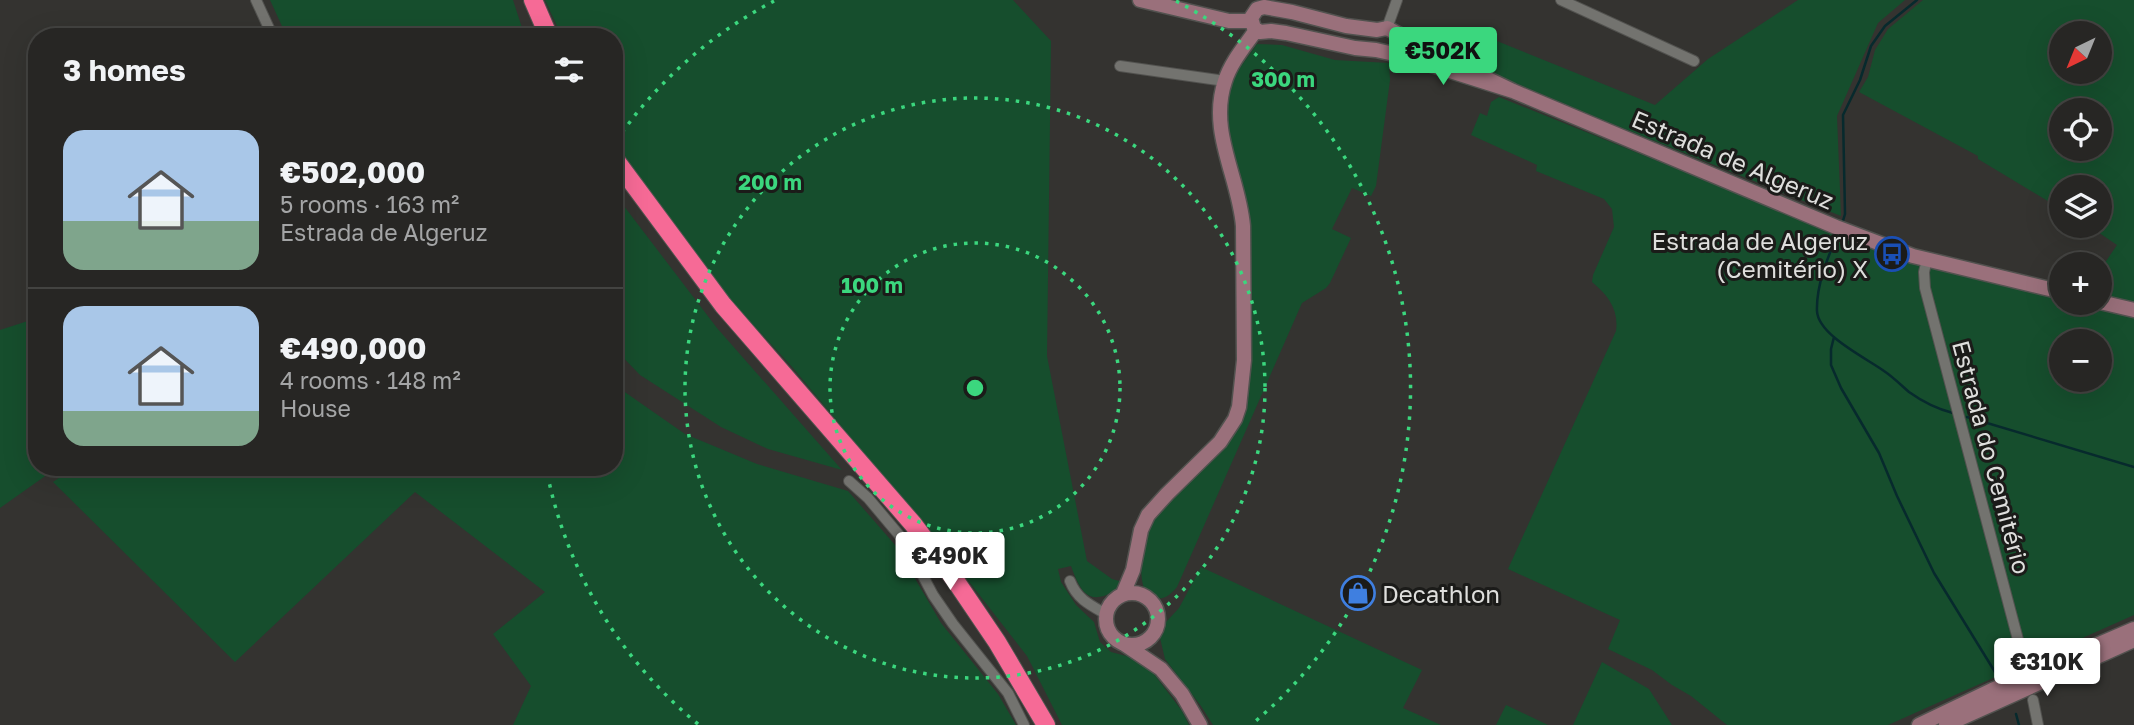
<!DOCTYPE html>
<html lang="en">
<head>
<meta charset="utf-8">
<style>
  :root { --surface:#272624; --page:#2f2e2c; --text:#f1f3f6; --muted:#a4a5a6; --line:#434341; --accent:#3bd77e }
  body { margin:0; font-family:"Golos Text",sans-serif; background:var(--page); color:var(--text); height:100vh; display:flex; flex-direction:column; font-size:26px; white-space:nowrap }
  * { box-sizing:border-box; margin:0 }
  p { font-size:23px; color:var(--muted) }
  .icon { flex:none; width:38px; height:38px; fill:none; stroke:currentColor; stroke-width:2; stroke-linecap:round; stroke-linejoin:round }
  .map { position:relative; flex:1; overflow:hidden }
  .panel { position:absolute; left:28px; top:28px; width:595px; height:448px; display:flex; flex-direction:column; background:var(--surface); border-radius:28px; box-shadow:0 7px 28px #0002,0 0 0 2px var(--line) }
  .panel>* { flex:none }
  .needle { width:46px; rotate:223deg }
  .buttons { position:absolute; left:2049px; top:21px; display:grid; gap:14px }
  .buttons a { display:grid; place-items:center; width:63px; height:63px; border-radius:50%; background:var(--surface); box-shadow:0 7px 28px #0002,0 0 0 2px var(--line); font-size:35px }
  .price { position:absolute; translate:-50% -60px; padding:0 16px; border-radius:7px; background:#fff; color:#222; font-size:23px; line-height:46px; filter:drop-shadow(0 2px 4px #0008) }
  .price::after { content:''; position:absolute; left:50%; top:42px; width:21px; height:16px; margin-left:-10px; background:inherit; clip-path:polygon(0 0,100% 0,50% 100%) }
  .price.selected { background:var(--accent); color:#111 }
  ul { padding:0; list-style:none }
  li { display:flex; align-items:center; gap:21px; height:175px; padding:0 35px }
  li+li { border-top:2px solid var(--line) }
  li span { display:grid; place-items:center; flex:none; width:196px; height:140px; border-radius:21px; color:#555 }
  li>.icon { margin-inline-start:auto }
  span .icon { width:84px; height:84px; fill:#fffc; stroke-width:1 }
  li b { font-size:30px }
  h2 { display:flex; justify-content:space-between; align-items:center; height:84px; padding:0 35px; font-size:30px }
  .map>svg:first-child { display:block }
  .green { fill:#164e2d; fill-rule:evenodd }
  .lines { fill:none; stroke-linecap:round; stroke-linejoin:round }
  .stream { stroke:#072a2d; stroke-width:2.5 }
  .street-casing { stroke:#52524f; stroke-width:12 }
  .secondary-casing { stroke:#52524f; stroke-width:17 }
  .highway-casing { stroke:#52524f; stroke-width:20 }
  .street { stroke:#73736f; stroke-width:10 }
  .secondary { stroke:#9a707b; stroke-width:14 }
  .highway { stroke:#f66a96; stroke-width:18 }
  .ring { fill:none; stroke:#3bd77e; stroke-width:3.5; stroke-dasharray:3.5 7 }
  .labels { text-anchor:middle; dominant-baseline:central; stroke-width:6; stroke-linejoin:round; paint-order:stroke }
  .street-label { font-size:24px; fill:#dededc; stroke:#1b1b19 }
  .poi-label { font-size:24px; fill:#dededc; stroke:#1b1b19; text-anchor:end }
  .centre { fill:#3bd77e; stroke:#1b1b19; stroke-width:3.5 }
  .ring-label { font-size:21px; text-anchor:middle; font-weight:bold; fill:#3bd77e; stroke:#1b1b19; stroke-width:6; stroke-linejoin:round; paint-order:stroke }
</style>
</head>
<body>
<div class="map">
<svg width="2134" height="725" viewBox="0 0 2134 725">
  <rect width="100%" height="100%" fill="#343330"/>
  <!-- green -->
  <path class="green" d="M270 0H513L525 37H287Z
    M545 0H1013L1051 41 1047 356 1087 561 1112 579 1123 582C1114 593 1096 604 1084 592 1078 585 1074 574 1071 566L1058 569 1061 582 1076 605 1094 622 1100 642 1111 652 1130 657 1154 674 1182 711 1189 725H1062L1027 656 949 556 793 368 724 293 643 185 614 138V37H562Z
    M1798 0H1905L1878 23 1837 116 1841 216 1605 121 1480 68 1492 39 1655 105 1708 59Z
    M1923 0H2134V302L2100 294V270L2117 245 2089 226H2100V187H2062L2061 209 1978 159V156L1859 92 1868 77 1875 50 1888 29ZM2062 33H2100V72H2062ZM2062 110H2100V149H2062Z
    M1257 44 1282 45 1335 60 1389 63 1390 80 1376 186 1371 196 1352 188 1332 229 1351 238 1330 283 1326 288 1302 303 1177 587C1171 594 1165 600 1155 598 1131 593 1144 534 1153 519 1156 513 1163 508 1167 503 1197 470 1237 448 1246 402L1250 291 1249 213 1226 130 1227 110 1231 80Z
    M1499 97 1834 232 2061 293 2062 303H2099L2134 312V615L1888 725H1727L1691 696 1672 685 1652 670 1608 649 1620 620 1508 569 1616 331C1619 310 1608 295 1592 282L1593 275 1614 227 1612 209 1604 199 1536 171 1537 165 1471 135 1480 113 1487 116 1491 102ZM2062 341H2100V380H2062Z
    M614 193 717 328 842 470 768 449 721 427 640 375 614 348Z
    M37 318V467H58L0 508V330Z
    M614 381 619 388 685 434 757 464 848 491 896 546 941 623 998 694 1016 725H513L531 686 493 634 545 592 415 492 235 662 53 482 75 467H614Z
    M1201 567 1422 670 1403 708 1441 725H1213L1201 706 1165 659 1160 638 1166 622 1179 608Z
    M1602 662 1649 689 1672 725H1573Z
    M1506 705 1548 725H1496Z"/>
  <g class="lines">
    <!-- stream -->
    <path class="stream" d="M1842 224 1845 214 1843 115 1860 80 1871 46 1885 26 1917 0
      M1838 233C1828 257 1816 285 1817 311 1818 335 1866 358 1884 371 1893 377 1901 385 1909 392 1923 402 1937 409 1953 413
      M1834 337 1831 349V365L1841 388 1879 453 1897 496 1934 573 1995 672
      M1967 417 2134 467
      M2016 714 2019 725"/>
    <!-- street casing -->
    <g class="street-casing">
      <path id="street" d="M256 0 273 37
        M1561 0 1694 61
        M1387 28 1397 0
        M1120 66 1225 81
        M1927 259 1924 272 1925 288 2025 666
        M849 481 868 498 905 542 933 595 953 624 1008 693 1024 725
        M1070 581C1077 599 1090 605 1106 614
        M2033 700 2038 725"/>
    </g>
    <!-- secondary casing -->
    <g class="secondary-casing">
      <path id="secondary" d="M1140 0 1229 21H1251
        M1513 91 1403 56 1376 50 1355 48 1286 33 1271 31 1260 32 1254 28 1251 18 1257 9 1264 7 1292 12 1346 26 1377 30 1387 28 1436 54 1513 91 1836 227 1913 256 2062 292
        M2100 302 2134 310
        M1106 619a26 26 0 1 1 52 0a26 26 0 1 1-52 0Z
        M1123 594 1133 570 1141 530 1148 515 1167 494 1220 442 1235 419 1239 407 1244 360 1243 226C1239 177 1208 131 1225 81 1231 62 1245 46 1256 30
        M1124 644 1161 669 1182 694 1200 725
        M1919 725 1992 690 2134 629
        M1946 725 2134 640"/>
    </g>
    <!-- highway casing -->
    <g class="highway-casing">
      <path id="highway" d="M533 0 549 37
        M614 158 723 305 913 524 955 580 997 642 1046 725"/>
    </g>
    <!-- street -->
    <use href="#street" class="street"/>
    <!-- secondary -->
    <use href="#secondary" class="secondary"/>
    <!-- highway -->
    <use href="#highway" class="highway"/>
  </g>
  <!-- distance rings -->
  <g class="ring">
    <circle cx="975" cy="388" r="145"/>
    <circle cx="975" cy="388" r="290"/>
    <path d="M698 724A436 436 0 0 1 546 467M616 141A436 436 0 0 1 774 1M1176 1A436 436 0 0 1 1252 724"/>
  </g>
  <!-- icons -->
  <defs>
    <g id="bus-ring" transform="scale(1.75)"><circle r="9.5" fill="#1b1b19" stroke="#1a4fb4" stroke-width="1.5"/><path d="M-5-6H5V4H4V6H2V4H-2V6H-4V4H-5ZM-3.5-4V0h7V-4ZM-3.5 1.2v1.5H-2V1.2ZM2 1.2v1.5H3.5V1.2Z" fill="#1a4fb4"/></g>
    <g id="shop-ring" transform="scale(1.75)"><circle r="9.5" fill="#1b1b19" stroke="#3f7fe0" stroke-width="1.5"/><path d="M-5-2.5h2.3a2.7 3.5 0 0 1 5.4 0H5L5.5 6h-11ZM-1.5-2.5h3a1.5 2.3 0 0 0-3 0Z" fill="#3f7fe0"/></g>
  </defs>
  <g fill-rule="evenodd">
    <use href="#bus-ring" x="1892" y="254"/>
    <use href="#shop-ring" x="1358" y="593"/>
  </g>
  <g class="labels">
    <!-- street labels -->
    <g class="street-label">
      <text transform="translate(1733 159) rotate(23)">Estrada de Algeruz</text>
      <text transform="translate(1992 457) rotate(75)">Estrada do Cemitério</text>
    </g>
    <!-- poi labels -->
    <g class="poi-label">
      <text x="1868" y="240">Estrada de Algeruz<tspan x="1868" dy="28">(Cemitério) X</tspan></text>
      <text x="1382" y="593" text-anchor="start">Decathlon</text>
    </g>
  </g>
  <circle cx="975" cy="388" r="10" class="centre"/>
  <g class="ring-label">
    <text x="1283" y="87">300 m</text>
    <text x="770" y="190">200 m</text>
    <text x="872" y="293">100 m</text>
  </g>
</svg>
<div class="buttons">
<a><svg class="needle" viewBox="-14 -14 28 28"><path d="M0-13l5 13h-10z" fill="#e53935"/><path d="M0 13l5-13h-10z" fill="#a4a5a6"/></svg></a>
<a><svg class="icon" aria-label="locate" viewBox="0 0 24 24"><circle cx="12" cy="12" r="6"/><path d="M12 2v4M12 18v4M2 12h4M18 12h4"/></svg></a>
<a><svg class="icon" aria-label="layers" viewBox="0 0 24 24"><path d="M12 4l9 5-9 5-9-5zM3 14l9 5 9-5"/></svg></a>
<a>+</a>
<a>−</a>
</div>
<b class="price selected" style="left:1443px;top:87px">€502K</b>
<b class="price" style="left:950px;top:592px">€490K</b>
<b class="price" style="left:2047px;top:698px">€310K</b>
<section class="panel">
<h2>3 homes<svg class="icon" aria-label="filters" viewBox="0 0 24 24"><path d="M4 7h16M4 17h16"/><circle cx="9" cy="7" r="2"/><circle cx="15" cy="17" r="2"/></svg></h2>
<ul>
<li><span style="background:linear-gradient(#a9c7e8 65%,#7fa58c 0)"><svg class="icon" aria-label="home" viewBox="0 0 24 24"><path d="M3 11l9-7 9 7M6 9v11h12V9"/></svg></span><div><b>€502,000</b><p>5 rooms · 163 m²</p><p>Estrada de Algeruz</p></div></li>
<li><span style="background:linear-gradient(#a9c7e8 75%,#7fa58c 0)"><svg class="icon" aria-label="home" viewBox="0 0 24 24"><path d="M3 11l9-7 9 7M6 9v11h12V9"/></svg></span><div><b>€490,000</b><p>4 rooms · 148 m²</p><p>House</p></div></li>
</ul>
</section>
</div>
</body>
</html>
